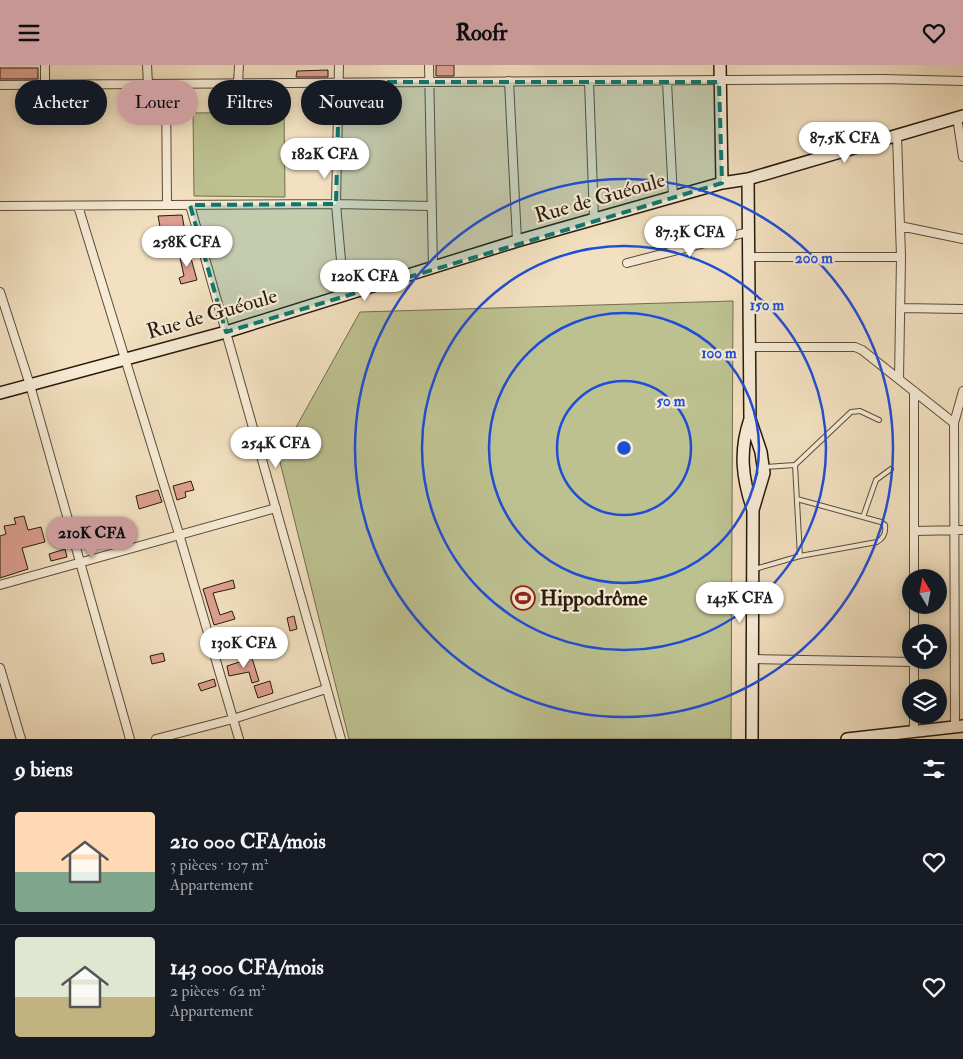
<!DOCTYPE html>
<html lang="fr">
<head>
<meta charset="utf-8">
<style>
  :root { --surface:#171b24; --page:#242831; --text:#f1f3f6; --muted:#9ea1a6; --line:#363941; --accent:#c59692 }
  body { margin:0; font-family:"IM FELL Double Pica",serif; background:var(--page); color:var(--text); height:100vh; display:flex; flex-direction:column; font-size:19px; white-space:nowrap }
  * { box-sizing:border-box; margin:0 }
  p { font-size:16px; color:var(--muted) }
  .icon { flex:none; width:28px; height:28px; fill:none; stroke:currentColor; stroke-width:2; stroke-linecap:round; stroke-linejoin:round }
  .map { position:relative; height:674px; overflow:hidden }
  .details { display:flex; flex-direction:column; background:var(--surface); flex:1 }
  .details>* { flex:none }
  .top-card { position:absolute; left:15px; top:15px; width:500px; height:45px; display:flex; gap:10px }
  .needle { width:32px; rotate:350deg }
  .fabs { position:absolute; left:902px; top:504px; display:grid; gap:10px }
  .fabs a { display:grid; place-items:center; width:45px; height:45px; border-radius:50%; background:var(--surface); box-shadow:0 2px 12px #0003; font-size:25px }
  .price { position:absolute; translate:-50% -42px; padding:0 11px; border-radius:18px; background:#fff; color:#222; font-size:16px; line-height:32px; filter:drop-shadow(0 1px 2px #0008) }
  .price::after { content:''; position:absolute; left:50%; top:30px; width:15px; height:11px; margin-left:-8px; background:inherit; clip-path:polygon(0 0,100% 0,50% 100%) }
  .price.current { background:var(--accent); color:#111 }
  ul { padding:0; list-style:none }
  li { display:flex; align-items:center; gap:15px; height:125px; padding:0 15px }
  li+li { border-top:1px solid var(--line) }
  li span { display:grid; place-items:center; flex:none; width:140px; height:100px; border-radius:5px; color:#555 }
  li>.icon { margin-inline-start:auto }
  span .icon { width:60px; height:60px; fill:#fffc; stroke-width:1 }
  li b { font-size:21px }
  h2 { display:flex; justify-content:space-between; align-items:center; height:60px; padding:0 15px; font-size:21px }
  .pill { padding:0 18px; border-radius:22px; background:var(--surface); box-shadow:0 2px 12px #0003; font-size:18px; line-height:45px }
  .pill.current { background:var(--accent); color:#111 }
  header { display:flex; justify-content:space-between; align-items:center; height:65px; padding:0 15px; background:var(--accent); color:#111; font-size:22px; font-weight:700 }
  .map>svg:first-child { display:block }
  .green { fill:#bdc190; stroke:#726e4e }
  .building { fill:#dd9f91; stroke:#271a0c }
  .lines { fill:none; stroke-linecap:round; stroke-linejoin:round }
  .lane-casing { stroke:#5a4c39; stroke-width:6 }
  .street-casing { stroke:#5a4c39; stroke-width:10 }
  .secondary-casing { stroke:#271a0c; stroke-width:14 }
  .lane { stroke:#f7ebd6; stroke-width:4 }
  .street { stroke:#f7ebd6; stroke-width:8 }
  .secondary { stroke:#f7ebd6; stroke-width:11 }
  .marked { fill:#0f766e; fill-opacity:0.2; stroke:#0f766e; stroke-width:4; stroke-dasharray:10 6; stroke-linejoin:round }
  .ring { fill:none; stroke:#1d4ed8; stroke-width:2.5 }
  .labels { text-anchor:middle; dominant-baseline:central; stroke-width:4.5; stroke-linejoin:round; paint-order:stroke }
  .street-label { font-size:21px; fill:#271a0c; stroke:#f7ebd6 }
  .poi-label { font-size:21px; font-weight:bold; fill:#271a0c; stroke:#f7ebd6; text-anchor:start }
  .centre { fill:#1d4ed8; stroke:#f7ebd6; stroke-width:2.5 }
  .ring-label { font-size:15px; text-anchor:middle; font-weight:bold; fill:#1d4ed8; stroke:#f7ebd6; stroke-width:4.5; stroke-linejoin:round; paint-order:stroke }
</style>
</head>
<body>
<header><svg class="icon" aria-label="menu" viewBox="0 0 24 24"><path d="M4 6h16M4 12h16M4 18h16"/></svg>Roofr<svg class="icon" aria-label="heart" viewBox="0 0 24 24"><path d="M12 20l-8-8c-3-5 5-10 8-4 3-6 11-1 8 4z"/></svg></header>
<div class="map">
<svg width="963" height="674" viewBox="0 0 963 674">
  <rect width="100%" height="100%" fill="#f2e0c0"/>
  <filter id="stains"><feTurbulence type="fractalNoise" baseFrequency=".004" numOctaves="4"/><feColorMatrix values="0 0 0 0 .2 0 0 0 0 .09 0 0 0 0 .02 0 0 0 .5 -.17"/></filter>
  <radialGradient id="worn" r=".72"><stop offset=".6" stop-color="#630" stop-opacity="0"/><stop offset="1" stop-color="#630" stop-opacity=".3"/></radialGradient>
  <!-- green -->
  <path class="green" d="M284 47 285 132 194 131 193 48Z
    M733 236 731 674H349L279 393 360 247Z"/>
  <!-- building -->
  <path class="building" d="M436 0H454V11H436Z
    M0 3H38V14H0Z
    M328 5V12H296L297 6Z
    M318 37 319 45 305 46 304 39Z
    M182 150 186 172 163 178 158 151Z
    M189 186 197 215 181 219 179 213 184 211 179 188Z
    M191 416 194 425 185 427 186 432 177 435 173 421Z
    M158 425 162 437 139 444 136 431Z
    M24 451 28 465 41 462 45 477 22 483 28 504 0 513V471L6 469 4 461 16 459 14 453Z
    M65 484 67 492 51 496 49 489Z
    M233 515 235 523 213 528 220 550 232 546 235 554 214 560 203 524Z
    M294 551 297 564 290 566 287 553Z
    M163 588 165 596 152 599 150 591Z
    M252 593 259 616 252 618 249 607 229 611 227 601Z
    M214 614 216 621 201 626 198 619Z
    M270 616 273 628 258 633 254 621Z"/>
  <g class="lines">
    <!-- lane casing -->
    <g class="lane-casing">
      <path id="lane" d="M795 400 800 491
        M765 402 795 400 851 347 860 346 879 355
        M863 452 876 415 891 404
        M755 504 800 491 877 477C884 473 886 468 885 460L881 457 797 434"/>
    </g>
    <!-- street casing -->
    <g class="street-casing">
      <path id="street" d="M45 0V19
        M147 0 148 19
        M339 0 336 139 344 229
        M429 0 433 203
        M509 16 517 176
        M589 16 594 155
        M667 17 673 132
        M238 18 239 0
        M166 19 167 140
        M0 20 883 14 963 16
        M957 52 963 92
        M897 70 901 192 899 314
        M190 140 341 674
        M0 141 336 139 430 141
        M78 141 179 469 239 674
        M900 161 963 174
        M749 192H901
        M627 198 748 167
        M0 227 30 320 130 674
        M900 243 963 244
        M749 282H855L862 285 954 358
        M914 326V512
        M914 466 963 465
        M0 520 276 443
        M914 540V568
        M753 594 914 597
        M914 595V622
        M0 603 21 674
        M914 650V666
        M955 661 954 358 963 326
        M156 674 233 654 326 624"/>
    </g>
    <!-- secondary casing -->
    <g class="secondary-casing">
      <path id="secondary" d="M720 0 722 118
        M748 114 750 354C739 386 742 413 753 445
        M0 328 226 267 517 176 722 118 748 114 963 51
        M750 354 761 387 764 408 753 445 752 674
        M847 674 963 661"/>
    </g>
    <!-- lane -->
    <use href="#lane" class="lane"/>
    <!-- street -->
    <use href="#street" class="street"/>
    <!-- secondary -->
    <use href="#secondary" class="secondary"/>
  </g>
  <!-- marked area -->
  <path class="marked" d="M339 17H719L722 118 226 267 190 140 336 139Z"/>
  <!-- distance rings -->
  <g class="ring">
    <circle cx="624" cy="383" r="67"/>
    <circle cx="624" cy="383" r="135"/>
    <circle cx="624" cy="383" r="202"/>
    <circle cx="624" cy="383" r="269"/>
  </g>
  <!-- icons -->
  <defs>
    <g id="stadium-ring" transform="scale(1.25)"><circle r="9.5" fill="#f7ebd6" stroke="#8f2418" stroke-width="1.5"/><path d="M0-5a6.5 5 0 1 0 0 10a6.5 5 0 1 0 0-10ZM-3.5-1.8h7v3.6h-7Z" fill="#8f2418"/></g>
  </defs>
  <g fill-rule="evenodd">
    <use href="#stadium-ring" x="523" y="533"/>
  </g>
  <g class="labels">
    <!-- street labels -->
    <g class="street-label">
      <text transform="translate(600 133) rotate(-16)">Rue de Guéoule</text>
      <text transform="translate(212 249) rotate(-16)">Rue de Guéoule</text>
    </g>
    <!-- poi labels -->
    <g class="poi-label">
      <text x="540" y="533">Hippodrôme</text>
    </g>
  </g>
  <circle cx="624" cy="383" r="8" class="centre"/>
  <g class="ring-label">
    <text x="814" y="198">200 m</text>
    <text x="767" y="245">150 m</text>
    <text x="719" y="293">100 m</text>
    <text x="671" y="341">50 m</text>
  </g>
  <rect width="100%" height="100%" filter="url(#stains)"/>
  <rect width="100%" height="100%" fill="url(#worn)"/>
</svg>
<div class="fabs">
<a><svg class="needle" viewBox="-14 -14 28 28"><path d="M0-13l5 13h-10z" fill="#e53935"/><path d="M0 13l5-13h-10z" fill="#9ea1a6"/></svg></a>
<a><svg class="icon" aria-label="locate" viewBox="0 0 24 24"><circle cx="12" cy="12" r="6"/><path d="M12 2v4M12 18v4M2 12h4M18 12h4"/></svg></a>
<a><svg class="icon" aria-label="layers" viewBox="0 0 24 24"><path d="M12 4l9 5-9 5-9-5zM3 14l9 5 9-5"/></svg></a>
</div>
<b class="price" style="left:845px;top:99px">87.5K CFA</b>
<b class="price" style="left:325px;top:115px">182K CFA</b>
<b class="price" style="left:690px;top:193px">87.3K CFA</b>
<b class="price" style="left:187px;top:203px">258K CFA</b>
<b class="price" style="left:365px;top:237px">120K CFA</b>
<b class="price" style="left:276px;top:404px">254K CFA</b>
<b class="price current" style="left:92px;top:494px">210K CFA</b>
<b class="price" style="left:740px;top:559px">143K CFA</b>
<b class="price" style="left:244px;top:604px">130K CFA</b>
<div class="top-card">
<a class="pill">Acheter</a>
<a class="pill current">Louer</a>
<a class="pill">Filtres</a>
<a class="pill">Nouveau</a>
</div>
</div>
<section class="details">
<h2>9 biens<svg class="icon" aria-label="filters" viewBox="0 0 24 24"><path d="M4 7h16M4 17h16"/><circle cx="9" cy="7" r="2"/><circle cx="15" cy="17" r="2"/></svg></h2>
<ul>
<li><span style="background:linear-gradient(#ffd9b3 60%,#7fa58c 0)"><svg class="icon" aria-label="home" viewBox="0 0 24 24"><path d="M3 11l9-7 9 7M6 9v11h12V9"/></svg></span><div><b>210 000 CFA/mois</b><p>3 pièces · 107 m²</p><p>Appartement</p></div><svg class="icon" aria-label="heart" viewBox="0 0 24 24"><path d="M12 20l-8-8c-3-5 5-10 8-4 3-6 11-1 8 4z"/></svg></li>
<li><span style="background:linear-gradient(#dfe7d0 60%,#c2b280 0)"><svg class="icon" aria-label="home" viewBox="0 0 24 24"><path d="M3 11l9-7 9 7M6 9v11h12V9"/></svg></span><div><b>143 000 CFA/mois</b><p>2 pièces · 62 m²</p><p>Appartement</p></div><svg class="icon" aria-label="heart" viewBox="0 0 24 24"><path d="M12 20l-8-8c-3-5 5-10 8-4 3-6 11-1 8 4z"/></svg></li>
</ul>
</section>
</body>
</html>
